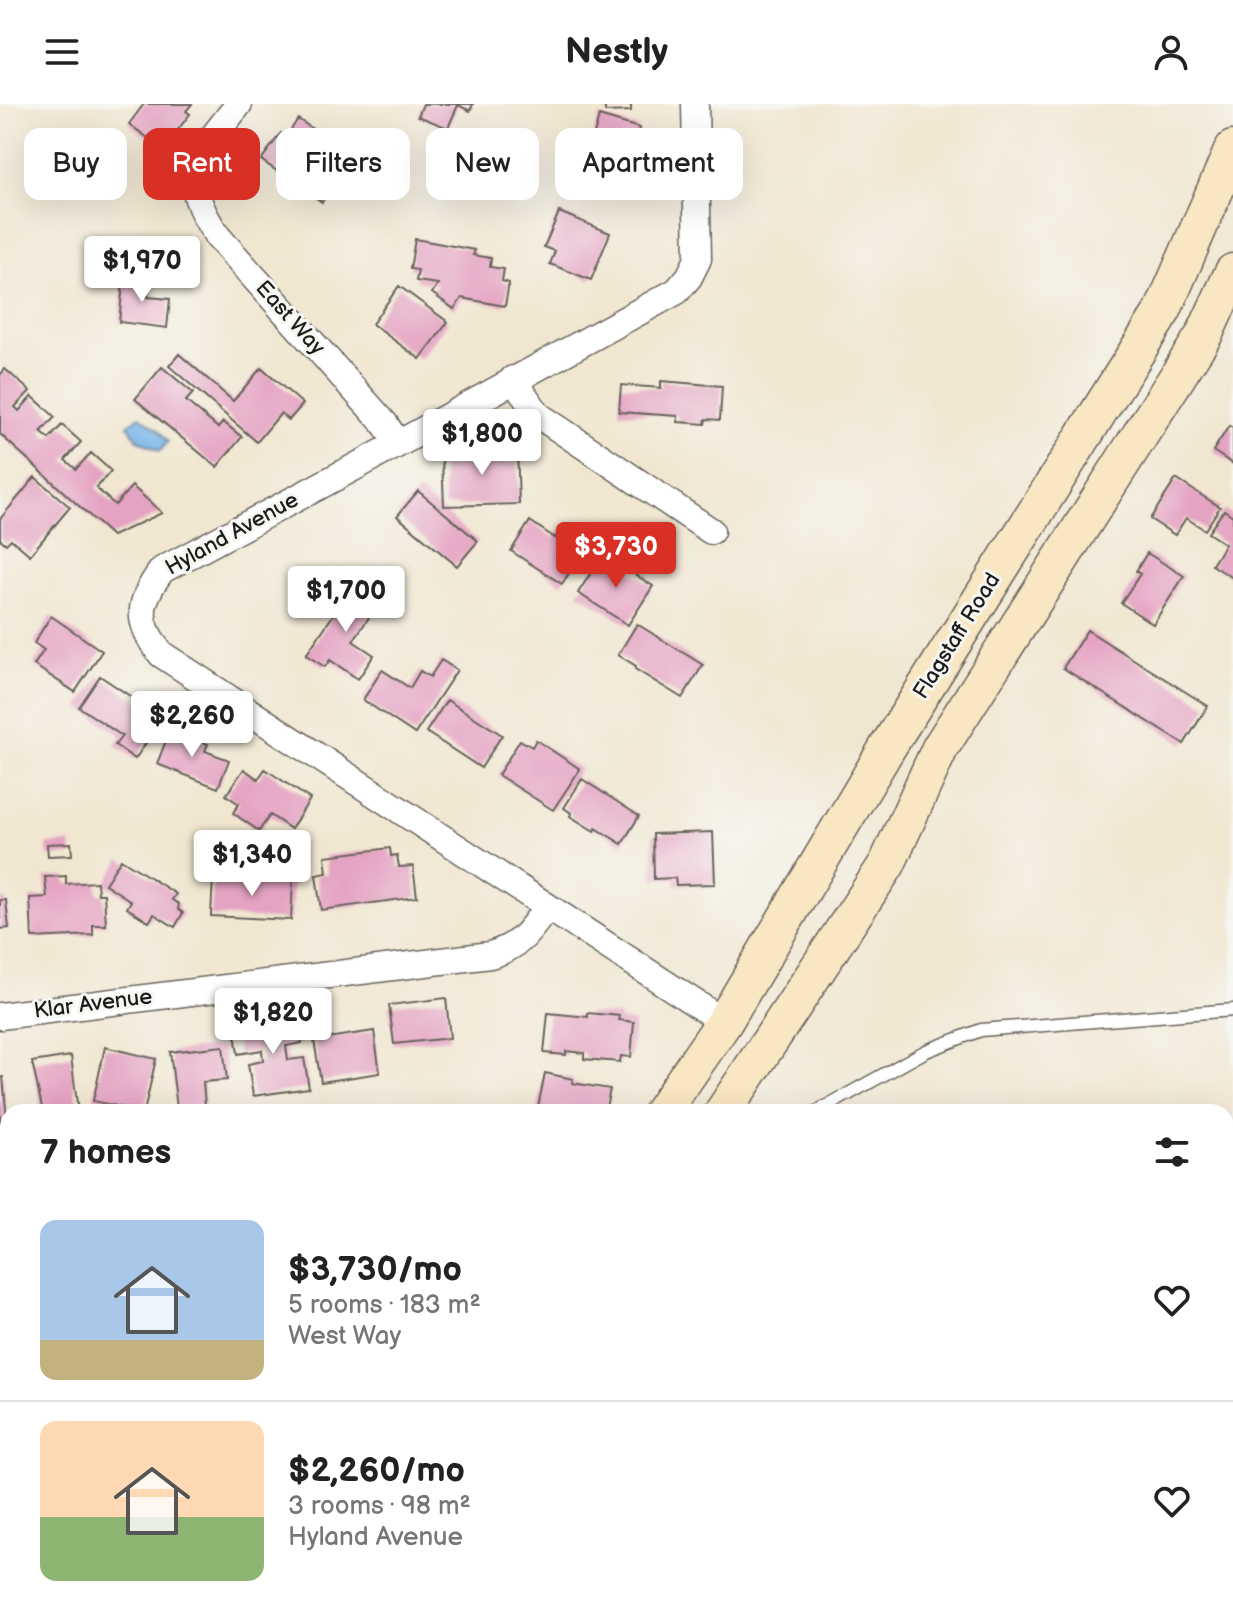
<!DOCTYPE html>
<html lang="en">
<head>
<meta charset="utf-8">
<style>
  :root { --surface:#fff; --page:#f2f2f2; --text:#222; --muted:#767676; --line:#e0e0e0; --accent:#d93025 }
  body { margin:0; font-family:"Balsamiq Sans",sans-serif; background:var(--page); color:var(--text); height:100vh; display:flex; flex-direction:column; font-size:30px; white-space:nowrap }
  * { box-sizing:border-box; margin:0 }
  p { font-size:26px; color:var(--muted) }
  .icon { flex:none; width:44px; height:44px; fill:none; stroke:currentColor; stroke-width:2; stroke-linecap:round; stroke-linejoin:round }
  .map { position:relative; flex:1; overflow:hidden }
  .drawer { position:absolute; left:0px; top:1000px; width:1234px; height:514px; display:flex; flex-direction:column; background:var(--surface); border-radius:24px 24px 0 0; box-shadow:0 8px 32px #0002 }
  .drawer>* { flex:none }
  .top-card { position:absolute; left:24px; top:24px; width:800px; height:72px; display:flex; gap:16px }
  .price { position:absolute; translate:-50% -68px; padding:0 18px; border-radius:8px; background:#fff; color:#222; font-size:26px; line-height:52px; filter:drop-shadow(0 2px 4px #0008) }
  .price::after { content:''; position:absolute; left:50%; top:48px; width:24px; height:18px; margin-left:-12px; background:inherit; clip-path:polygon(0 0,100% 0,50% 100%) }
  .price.current { background:var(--accent); color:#fff }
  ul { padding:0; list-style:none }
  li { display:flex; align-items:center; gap:24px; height:200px; padding:0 40px }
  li+li { border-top:2px solid var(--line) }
  li span { display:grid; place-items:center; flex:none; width:224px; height:160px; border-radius:16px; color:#555 }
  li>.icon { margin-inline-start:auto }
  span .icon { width:96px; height:96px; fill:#fffc; stroke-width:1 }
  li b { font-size:34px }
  h2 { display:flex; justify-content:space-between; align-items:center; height:96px; padding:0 40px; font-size:34px }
  .tag { padding:0 28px; border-radius:16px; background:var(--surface); box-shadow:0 8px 32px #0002; font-size:28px; line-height:72px }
  .tag.current { background:var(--accent); color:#fff }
  header { display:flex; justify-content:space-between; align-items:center; height:104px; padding:0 40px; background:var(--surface); font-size:36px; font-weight:700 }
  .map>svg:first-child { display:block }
  .water { fill:#74b2e7; stroke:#486782; stroke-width:2 }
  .building { fill:#e5a3c2 }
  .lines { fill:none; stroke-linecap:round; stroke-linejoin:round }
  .service-casing { stroke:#67635b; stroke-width:15 }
  .minor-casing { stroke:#67635b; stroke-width:29 }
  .secondary-casing { stroke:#67635b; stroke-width:39 }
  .primary-casing { stroke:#67635b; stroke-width:43 }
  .trunk-casing { stroke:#67635b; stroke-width:45 }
  .path { stroke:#67635b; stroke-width:5; stroke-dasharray:2 6; stroke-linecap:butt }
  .service { stroke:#fff; stroke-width:12 }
  .minor { stroke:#fff; stroke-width:26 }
  .secondary { stroke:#f9e7c3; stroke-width:36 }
  .primary { stroke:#f0c469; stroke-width:40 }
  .trunk { stroke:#f0c469; stroke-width:42 }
  .labels { text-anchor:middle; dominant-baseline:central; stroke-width:6; stroke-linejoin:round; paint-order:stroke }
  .street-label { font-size:22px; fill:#1c1c1c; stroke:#f6f6f2 }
</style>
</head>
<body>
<header><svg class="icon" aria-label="menu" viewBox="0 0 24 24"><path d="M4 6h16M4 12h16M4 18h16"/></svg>Nestly<svg class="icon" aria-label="person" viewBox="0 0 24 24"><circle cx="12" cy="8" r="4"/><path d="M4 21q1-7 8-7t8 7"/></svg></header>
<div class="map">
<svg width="1233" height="1513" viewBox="0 0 1233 1513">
  <rect width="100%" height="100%" fill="#f6f6f2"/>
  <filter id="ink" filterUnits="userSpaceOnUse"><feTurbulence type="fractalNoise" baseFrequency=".0125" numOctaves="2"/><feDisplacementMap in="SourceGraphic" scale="16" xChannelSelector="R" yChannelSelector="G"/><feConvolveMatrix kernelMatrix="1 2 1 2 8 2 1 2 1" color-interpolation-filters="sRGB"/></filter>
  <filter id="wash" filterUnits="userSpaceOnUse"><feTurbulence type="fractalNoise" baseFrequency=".006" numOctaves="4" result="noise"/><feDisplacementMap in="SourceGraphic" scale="32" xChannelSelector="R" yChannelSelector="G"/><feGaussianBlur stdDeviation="1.8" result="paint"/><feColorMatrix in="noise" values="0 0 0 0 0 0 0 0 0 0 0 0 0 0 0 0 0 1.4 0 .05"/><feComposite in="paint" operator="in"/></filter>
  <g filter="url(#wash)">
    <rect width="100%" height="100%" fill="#f1e7d1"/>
    <!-- water -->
    <path class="water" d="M140 312 159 326 168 338 160 347 138 336 128 321Z"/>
    <g id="blocks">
      <!-- building -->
      <path class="building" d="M144 0H192L186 7 190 10 163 45 129 20Z
        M423 0H473L470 7 458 1 448 24 418 12Z
        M605 0H631V7L605 8Z
        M599 12 639 24 638 28 645 30 628 90 581 77Z
        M298 15 317 28 304 47 340 72 322 98 261 56 281 29 286 33Z
        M559 108 610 129 591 176 550 160 555 147 544 143Z
        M415 135 475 146 473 151 491 154 490 163 504 165 502 177 509 179 505 202 462 194 454 205 432 189 438 180 416 177 418 166 410 165Z
        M124 170 150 173 148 193 170 195 167 224 119 218Z
        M399 182 448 218 420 255 372 220Z
        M179 250 233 297 261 264 303 300 289 316 281 309 257 338 169 262Z
        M162 263 193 289 186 297 218 324 223 318 242 333 217 363 135 295Z
        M5 265 30 287 15 303 19 307 32 292 55 313 41 328 49 335 62 321 81 338 65 356 76 365 91 349 111 367 96 384 115 401 132 382 162 409 112 432 0 330V271Z
        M661 277 722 282 720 316 706 315 705 320 678 318V312L619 308 621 281 661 284Z
        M1229 322 1233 324V360L1213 347Z
        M517 342 519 400 444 402 442 354 464 350V343Z
        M35 373 70 403 30 451 11 435 6 440 0 435V415Z
        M1176 375 1220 403 1205 426 1186 414 1175 431 1150 415Z
        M418 387 478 437 457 462 397 412Z
        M1224 406 1233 412V474L1212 461 1225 440 1208 429Z
        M530 417 555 434 564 421 582 433 575 445 582 449 562 480 511 447Z
        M1147 449 1184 472 1153 520 1121 499 1140 470 1136 467Z
        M603 450 653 482 628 521 578 489Z
        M355 479 380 497 353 537 374 551 358 575 330 556 325 563 306 551Z
        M51 512 102 547 75 588 34 561 44 546 34 539Z
        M637 520 703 561 682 594 635 565 636 562 618 551Z
        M1087 526 1208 602 1184 640 1063 564Z
        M441 556 457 566 415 630 363 596 382 566 410 584 420 567 430 573Z
        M100 572 163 614 135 655 115 641 122 632 79 603Z
        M447 596 502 631 481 664 426 628Z
        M170 626 208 640 205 647 229 656 218 684 157 660Z
        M520 636 532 643 536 636 580 665 553 706 498 671Z
        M244 665 258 675 265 665 310 695 291 725 270 711 259 727 233 709 239 700 226 691Z
        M582 675 639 712 622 740 596 724 594 727 570 712 571 709 564 704Z
        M713 728 715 780 676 781 675 774 654 775 653 730Z
        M71 739 72 751 48 752 47 740Z
        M390 744 391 752 397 751 399 763 413 762 417 793 321 806 316 771 327 769 325 752Z
        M121 755 176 790 172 796 179 800 178 805 183 809 175 823 154 810 149 818 127 804 131 797 105 780Z
        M66 772V780L97 778 98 790H104L106 821H93V831L32 834 30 794 47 793 45 773Z
        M213 773 293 776 291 816 211 812Z
        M0 796H6L9 824 0 825Z
        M446 894 450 934 394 940 389 901Z
        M548 909 588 913V909L620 912 619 916 634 918 631 953 621 952 620 958 584 955V949L566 947V951L544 949Z
        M299 914 302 939 286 942 288 956 304 954 309 984 253 992 248 960 263 957 262 946 238 950 234 923Z
        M374 927 380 969 321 978 314 936Z
        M223 942 227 976 203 978 205 1001 177 1004 170 948Z
        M105 943 156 955 144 1008 93 997Z
        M71 952 78 1008H43L32 958Z
        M545 969 573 975 572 979 610 985 605 1008H537Z
        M3 973 7 1016 0 1017V974Z
        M1226 1405 1233 1417V1434L1226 1438Z
        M661 1506H763L764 1513H672Z"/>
    </g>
  </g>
  <g filter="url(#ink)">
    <use href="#blocks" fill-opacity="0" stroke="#67635b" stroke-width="2"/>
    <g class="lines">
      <!-- service casing -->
      <g class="service-casing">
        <path id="service" d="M816 1008 926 947 981 926 1233 906
          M1226 1069 1233 1072
          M0 1269 8 1255"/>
      </g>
      <!-- minor casing -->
      <g class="minor-casing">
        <path id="minor" d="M239 0C198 52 175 70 218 133L385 320 398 340
          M695 0 698 155 689 173 677 187 398 340 162 466C138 498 135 517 161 550L724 918
          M513 275 538 311 711 427
          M0 912 490 851C521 842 529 828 547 803"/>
      </g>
      <!-- secondary casing -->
      <g class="secondary-casing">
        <path id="secondary" d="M662 1008 724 918 887 644 1163 206 1233 45
          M723 1008 887 760 940 644 1204 231 1233 168"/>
      </g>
      <!-- primary casing -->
      <g class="primary-casing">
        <path id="primary" d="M322 1513 326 1506
          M408 1513 413 1506"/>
      </g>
      <!-- trunk casing -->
      <g class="trunk-casing">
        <path id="trunk" d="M1226 1146 1233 1142
          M1226 1212 1233 1208
          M0 1453 8 1452
          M108 1513 174 1506
          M498 1513 509 1506"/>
      </g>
      <!-- path -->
      <path class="path" d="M443 1510 469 1507"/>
      <!-- service -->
      <use href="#service" class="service"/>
      <!-- minor -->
      <use href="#minor" class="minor"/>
      <!-- secondary -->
      <use href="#secondary" class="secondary"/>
      <!-- primary -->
      <use href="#primary" class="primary"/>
      <!-- trunk -->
      <use href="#trunk" class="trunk"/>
    </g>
  </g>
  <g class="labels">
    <!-- street labels -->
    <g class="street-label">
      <text transform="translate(290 214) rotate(48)">East Way</text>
      <text transform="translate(232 430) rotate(-29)">Hyland Avenue</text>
      <text transform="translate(957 532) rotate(-58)">Flagstaff Road</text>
      <text transform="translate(93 900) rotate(-7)">Klar Avenue</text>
    </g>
  </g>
</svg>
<b class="price" style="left:142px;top:200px">$1,970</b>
<b class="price" style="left:482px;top:373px">$1,800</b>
<b class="price current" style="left:616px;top:486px">$3,730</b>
<b class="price" style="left:346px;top:530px">$1,700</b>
<b class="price" style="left:192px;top:655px">$2,260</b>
<b class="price" style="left:252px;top:794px">$1,340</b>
<b class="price" style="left:273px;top:952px">$1,820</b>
<div class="top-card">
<a class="tag">Buy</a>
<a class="tag current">Rent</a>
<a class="tag">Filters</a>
<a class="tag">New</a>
<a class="tag">Apartment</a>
</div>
<section class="drawer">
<h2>7 homes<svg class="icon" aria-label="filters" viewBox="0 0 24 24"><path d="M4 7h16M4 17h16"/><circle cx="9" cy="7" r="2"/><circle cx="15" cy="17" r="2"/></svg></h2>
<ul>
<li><span style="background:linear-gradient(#a9c7e8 75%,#c2b280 0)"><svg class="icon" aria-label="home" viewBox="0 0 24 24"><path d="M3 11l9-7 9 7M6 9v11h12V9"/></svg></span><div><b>$3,730/mo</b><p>5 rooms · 183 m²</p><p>West Way</p></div><svg class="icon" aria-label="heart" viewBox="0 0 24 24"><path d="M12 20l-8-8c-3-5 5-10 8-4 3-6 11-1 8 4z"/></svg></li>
<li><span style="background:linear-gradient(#ffd9b3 60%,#8fb573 0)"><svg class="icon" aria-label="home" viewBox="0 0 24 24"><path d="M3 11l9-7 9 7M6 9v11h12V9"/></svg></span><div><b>$2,260/mo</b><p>3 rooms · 98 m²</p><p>Hyland Avenue</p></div><svg class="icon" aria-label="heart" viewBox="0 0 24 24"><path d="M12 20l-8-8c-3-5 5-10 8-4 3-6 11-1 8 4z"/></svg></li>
</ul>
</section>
</div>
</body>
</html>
